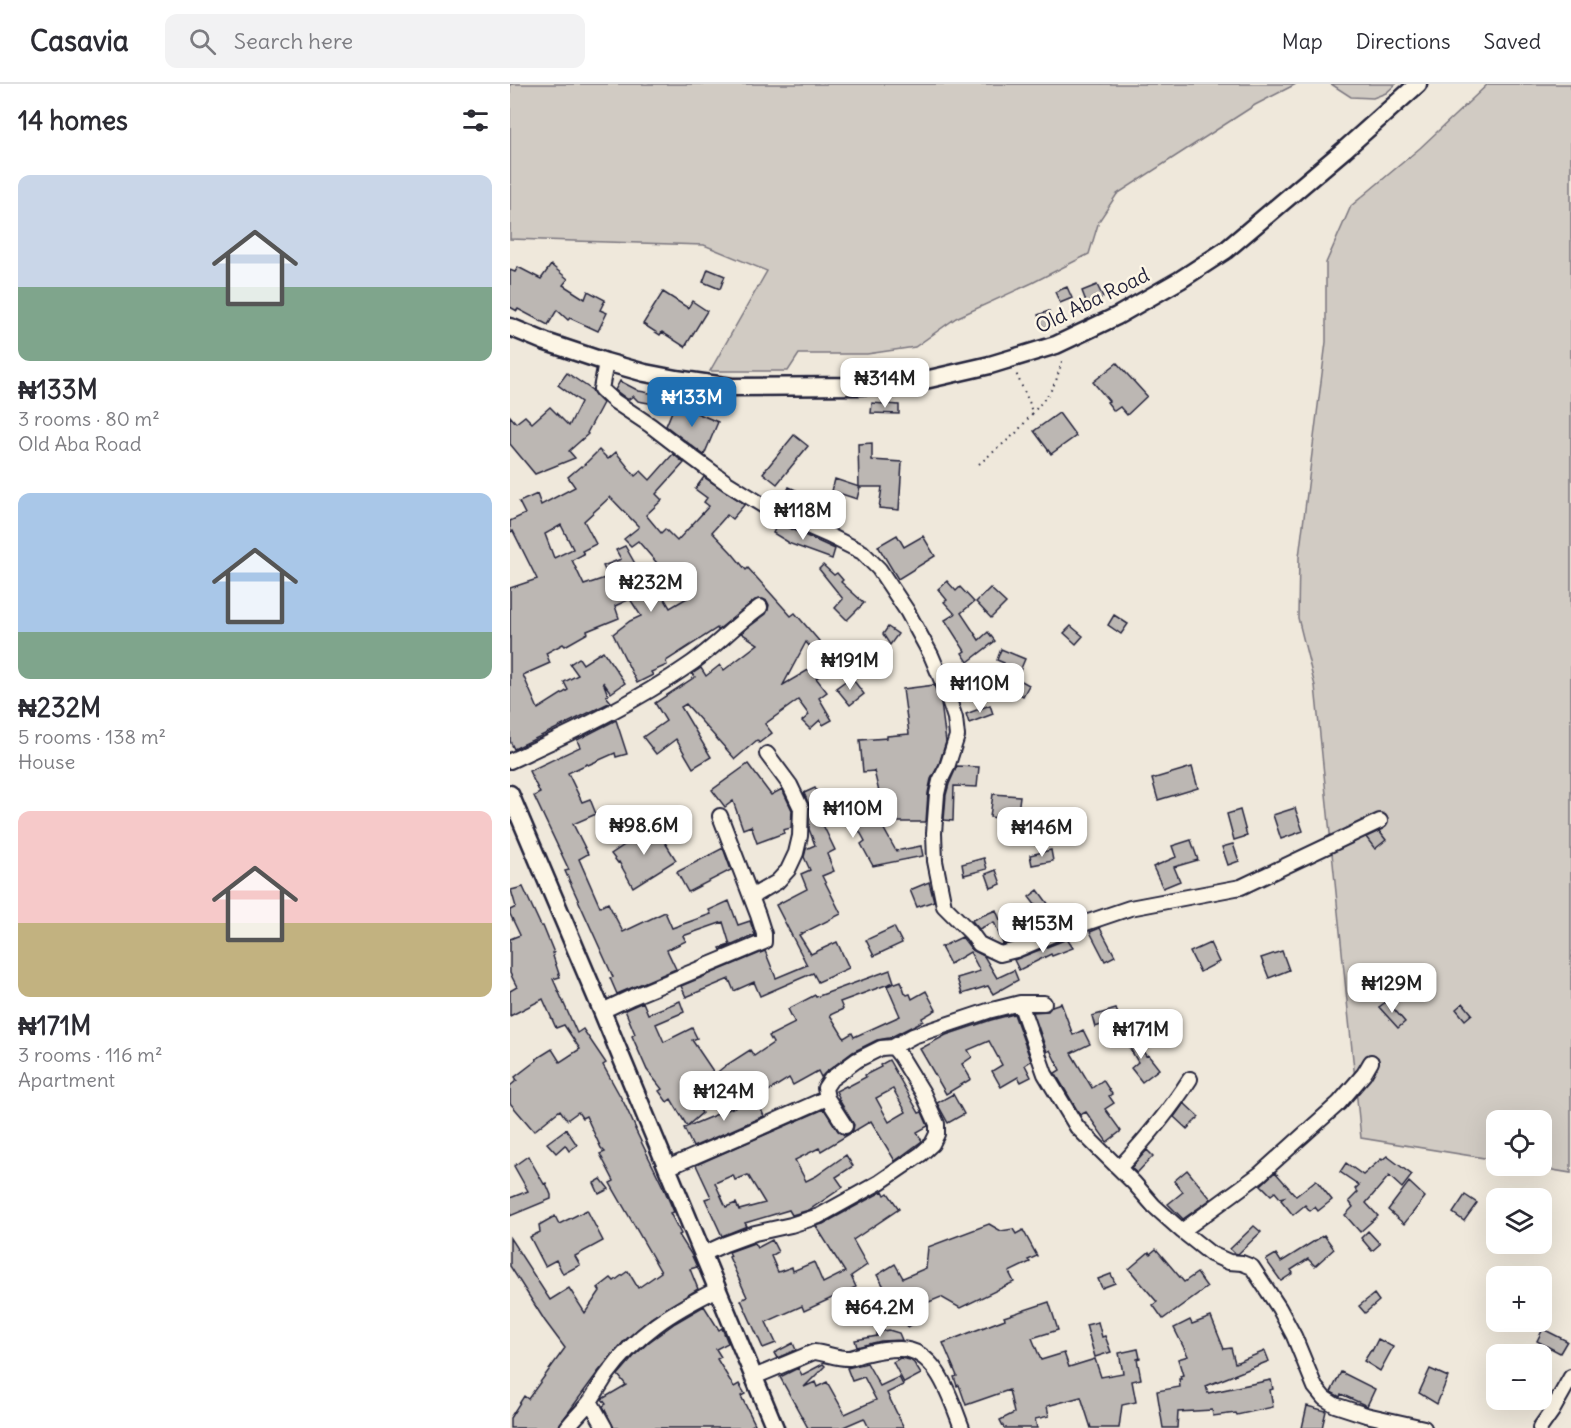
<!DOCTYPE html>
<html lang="en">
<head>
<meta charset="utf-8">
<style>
  :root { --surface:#fff; --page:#f2f2f3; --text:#2b2b33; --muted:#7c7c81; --line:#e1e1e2; --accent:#1f6fb2 }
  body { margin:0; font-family:Delius,sans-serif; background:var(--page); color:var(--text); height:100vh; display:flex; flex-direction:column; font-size:22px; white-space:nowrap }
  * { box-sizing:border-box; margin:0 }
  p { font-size:20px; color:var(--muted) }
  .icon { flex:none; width:33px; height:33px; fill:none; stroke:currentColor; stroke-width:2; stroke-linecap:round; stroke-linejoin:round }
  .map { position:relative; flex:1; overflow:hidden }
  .panel { display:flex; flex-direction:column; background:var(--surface); width:510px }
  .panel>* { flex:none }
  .buttons { position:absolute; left:976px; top:1026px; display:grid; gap:12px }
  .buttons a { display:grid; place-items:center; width:66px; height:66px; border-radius:12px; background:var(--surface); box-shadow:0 6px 24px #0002; font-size:30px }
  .price { position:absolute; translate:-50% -51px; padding:0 14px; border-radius:12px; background:#fff; color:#222; font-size:20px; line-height:39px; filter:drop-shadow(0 2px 3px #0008) }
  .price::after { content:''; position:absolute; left:50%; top:36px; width:18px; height:14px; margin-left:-9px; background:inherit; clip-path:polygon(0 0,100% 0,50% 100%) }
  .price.active { background:var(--accent); color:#fff }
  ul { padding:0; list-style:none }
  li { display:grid; align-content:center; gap:12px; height:318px; padding:0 18px }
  li span { display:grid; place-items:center; height:186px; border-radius:12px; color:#555 }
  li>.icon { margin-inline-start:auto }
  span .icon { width:108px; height:108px; fill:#fffc; stroke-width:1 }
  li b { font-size:26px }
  h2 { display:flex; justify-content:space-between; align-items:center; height:72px; padding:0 18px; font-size:26px }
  header { display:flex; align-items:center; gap:36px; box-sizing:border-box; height:84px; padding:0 30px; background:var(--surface); border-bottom:2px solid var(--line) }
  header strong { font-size:28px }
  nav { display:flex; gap:33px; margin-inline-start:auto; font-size:21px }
  .search { width:420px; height:54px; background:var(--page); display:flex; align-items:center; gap:15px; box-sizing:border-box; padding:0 21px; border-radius:12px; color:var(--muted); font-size:22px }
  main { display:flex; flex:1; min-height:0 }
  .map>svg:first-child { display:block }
  .green { fill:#d1cbc3; stroke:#7a767f; stroke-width:1.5 }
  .building { fill:#bcb7b3; stroke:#22223b; stroke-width:1.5; fill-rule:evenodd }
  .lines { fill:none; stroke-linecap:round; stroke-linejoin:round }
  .minor-casing { stroke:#22223b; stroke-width:18 }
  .major-casing { stroke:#22223b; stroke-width:21 }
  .path { stroke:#22223b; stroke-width:2; stroke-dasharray:1.5 4.5; stroke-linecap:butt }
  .minor { stroke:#fcf5e5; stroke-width:14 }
  .major { stroke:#fcf5e5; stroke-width:16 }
  .labels { text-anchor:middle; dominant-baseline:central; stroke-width:5; stroke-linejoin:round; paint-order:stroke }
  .street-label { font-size:20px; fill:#22223b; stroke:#fcf5e5 }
</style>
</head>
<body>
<header>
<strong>Casavia</strong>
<div class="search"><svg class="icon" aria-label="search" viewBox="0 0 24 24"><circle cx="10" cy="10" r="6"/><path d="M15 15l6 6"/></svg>Search here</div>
<nav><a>Map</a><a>Directions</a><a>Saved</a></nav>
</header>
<main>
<section class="panel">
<h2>14 homes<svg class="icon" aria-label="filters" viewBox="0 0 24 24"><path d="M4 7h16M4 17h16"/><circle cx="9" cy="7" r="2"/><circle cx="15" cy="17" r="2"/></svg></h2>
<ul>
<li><span style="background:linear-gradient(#c9d6e8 60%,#7fa58c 0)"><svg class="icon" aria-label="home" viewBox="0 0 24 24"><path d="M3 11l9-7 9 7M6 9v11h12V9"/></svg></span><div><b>₦133M</b><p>3 rooms · 80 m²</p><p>Old Aba Road</p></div></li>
<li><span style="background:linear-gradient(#a9c7e8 75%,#7fa58c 0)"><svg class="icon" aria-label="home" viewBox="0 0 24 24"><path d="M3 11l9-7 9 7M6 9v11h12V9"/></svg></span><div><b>₦232M</b><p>5 rooms · 138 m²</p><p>House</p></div></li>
<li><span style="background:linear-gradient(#f6c9c9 60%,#c2b280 0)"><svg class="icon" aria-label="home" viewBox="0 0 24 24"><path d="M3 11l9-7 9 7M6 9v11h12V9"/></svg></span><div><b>₦171M</b><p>3 rooms · 116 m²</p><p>Apartment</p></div></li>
</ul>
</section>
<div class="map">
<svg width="1061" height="1344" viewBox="0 0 1061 1344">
  <rect width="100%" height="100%" fill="#efe8db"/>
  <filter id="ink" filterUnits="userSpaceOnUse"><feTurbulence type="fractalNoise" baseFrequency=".0167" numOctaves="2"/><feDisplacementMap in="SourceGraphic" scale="12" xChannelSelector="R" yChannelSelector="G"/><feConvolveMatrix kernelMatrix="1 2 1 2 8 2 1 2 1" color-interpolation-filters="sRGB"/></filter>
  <g filter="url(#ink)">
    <!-- green -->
    <path class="green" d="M0 0H786L745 21 607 110 589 137 579 170 522 199 446 234 405 263 357 270H289L278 287H200L257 187 194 161 0 155Z
      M821 0H886L876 9 863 14 841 13Z
      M978 0H1061V1089L1018 1082H1032V1036H987V1076L851 1054 805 602 788 534 789 473 816 258V179L841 122 910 64Z"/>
    <!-- building -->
    <path class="building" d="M41 181 58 195 53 201 75 215 78 207 95 216 90 226 97 229 88 247 60 234 58 236 47 226 38 241 8 225 7 227 0 223V186L5 188 8 183 31 195Z
      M198 185 215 192 210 205 193 198Z
      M587 201 593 213 577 220 572 207Z
      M557 203 562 214 550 219 545 208Z
      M153 208 178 224 182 217 197 227 175 263 152 248 150 251 133 240Z
      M539 227 544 241 533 244 528 231Z
      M607 279 637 312 617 331 610 323 604 327 597 318 599 317 583 298Z
      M57 289 82 306 85 311 93 319 77 349 78 350 59 367 65 374 25 390 0 360V332L6 339 15 332 22 339 40 323 59 342 71 318 48 301Z
      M110 297 129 307 162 313 160 323 128 317 123 312 119 315H117L105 306Z
      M362 319 389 321V330L361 329Z
      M165 320 208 338 194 371 156 342Z
      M549 329 566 352 541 370 524 347Z
      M284 351 298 362 267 400 253 389Z
      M362 359V376L392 378 389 426 369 424 372 403H350L347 415 322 407 325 395 349 403 348 360Z
      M89 366 98 375 106 368 125 392 131 387 140 396 163 370 174 379 146 410 152 416 136 431 151 449 155 445 167 457 199 422 194 418 197 414 185 405 194 393 235 420 222 435 217 431 202 448 221 468 236 486 238 484 281 532 285 529 322 572 328 568 334 577 306 594 317 608 309 614 322 636 313 641 310 636 300 645 292 637 299 631 288 616 255 640 262 649 249 659 247 656 225 675 176 620 171 623 201 673 183 684 166 655 146 670 133 653 156 637 145 619 185 593 182 590 191 584 196 592 210 581 214 586 248 560 231 549 256 530 258 526 259 521 257 517 253 515 245 516 208 546 207 544 156 577 157 581 141 588 143 591 127 599 103 550 120 537 131 532 120 515 105 522 109 534 77 547 78 549 55 562 53 560 36 569 40 579 13 591 28 625 58 606 54 598 68 591 60 580 69 574 73 580 93 567 115 599 101 609 93 598 98 611 96 612 101 618 4 665 0 657V504L27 495 3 447 0 448V437L15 430 9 418 27 410 31 421 65 403 58 393 71 382 72 383ZM100 413 129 443 114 455 121 462 128 457 177 514 160 524 153 512 145 516 135 500 136 499 115 462 106 466 111 475 93 482 98 493 74 501 62 476 74 470 72 467 86 460 74 437ZM51 441 63 465 44 474 35 450ZM296 558 312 578 273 601Z
      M279 403 310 417 306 426 275 412Z
      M268 439 325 465 322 475 278 459V458L263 449Z
      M387 451 394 463 413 452 425 472 388 495 368 462Z
      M313 481 324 491 327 489 333 496 331 498 354 519 337 536 325 524 333 515 309 485Z
      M437 497 446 507 450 503 464 518 451 529 469 556 478 548 485 557 458 578 452 569 455 567 435 536 445 530 434 518 437 516 428 505Z
      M480 504 496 519 481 534 466 518Z
      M604 531 618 540 611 550 598 541Z
      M561 542 573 552 566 560 554 549Z
      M378 543 388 550 380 561 373 550Z
      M491 565 515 575 504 601 487 594 494 579 487 576Z
      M460 591 465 599 455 606 449 598Z
      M341 593 354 610 340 621 326 604Z
      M510 596 519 601 513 612 504 607Z
      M424 601 431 619 436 658 429 680 421 695 418 709 416 738H370L386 767 411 762 413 772 363 782 351 760 355 757 340 730 313 741 325 766 317 770 324 787 312 792 331 830 289 851 301 870 327 858 339 884 308 898 303 889 250 912 244 898 224 907 219 895 176 913 171 902 255 867 266 894 297 881 266 821 297 805 291 790 300 786 294 773 296 765 305 761 299 745V721L294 709 305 704 311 715 331 707 334 717 369 708 364 687 353 688 350 656 377 654V652L399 650 393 605Z
      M480 621 483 630 459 639 456 630Z
      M106 636 117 670 106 673 105 669 78 681 77 680 58 689 72 718 80 715 86 730 63 740 78 770 69 775 90 823 98 819 113 848 155 828 162 844 201 830 199 826 219 817 228 841 240 837 245 851 211 866 210 864 220 861 213 838 173 852 176 857 157 866 166 885 107 910 100 894 103 893 55 787 59 786 24 712 30 709 19 687 70 663 67 656Z
      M238 680 261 711 272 705 282 726 281 744 273 746 274 749 247 759 241 742 233 745 223 717 215 723 202 706Z
      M447 682 469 683 467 703 444 702 443 737 434 736 436 711 439 700Z
      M682 683 688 704 648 716 642 695Z
      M483 710 510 712 507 736 480 733Z
      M785 724 793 747 771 755 763 731Z
      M730 726 737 752 724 756 717 730Z
      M144 741 166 776 123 803 109 778 108 779 101 770Z
      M869 747 876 756 865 765 856 753Z
      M681 756 688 776 664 783 670 797 653 804 643 783 666 773 662 762Z
      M723 760 729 777 718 781 712 763Z
      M213 764 221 786 178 808 167 788Z
      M541 766 543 777 522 781 520 771Z
      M474 774 477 785 454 791 452 780Z
      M486 786 491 800 481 804 476 790Z
      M419 798 424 817 407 823 400 806Z
      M13 803 31 842H33L44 869H42L50 893 43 895 67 949 73 945 96 979 93 981 114 1019 126 1045H125L155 1107 164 1128 160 1129 171 1150 169 1151 181 1170 187 1183 180 1185 188 1205 141 1234 114 1257 88 1288 47 1344H0V1334L14 1312 18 1315 55 1264 35 1237 0 1182V1154L40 1216 59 1204 75 1229 90 1207 88 1204 101 1194 104 1197 118 1187 128 1204 151 1188 100 1099 104 1097 90 1070 95 1068 91 1064 76 1032 72 1034 68 1028 57 1036 50 1026 24 1047 0 1019V1002L7 996 5 993 27 976 26 975 42 965 50 978 70 965 54 941 46 944 33 915 0 932V907L7 903 0 889V855L10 851 0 830V826L6 823 1 806Z
      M528 806 547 832 531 846 503 857 493 860 484 838 469 845 463 838 462 836 486 826 490 836 526 822 519 813Z
      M384 843 392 859 364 872 356 856Z
      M590 844 605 872 595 877 580 848Z
      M452 853 462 866 474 872 487 894 504 886 508 896 483 910 478 902 452 910 447 894 470 887 460 868 440 880 431 863Z
      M557 855 563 864 542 872 541 870 509 886 504 876Z
      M700 859 709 878 690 888 680 868Z
      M772 867 779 886 759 894 751 874Z
      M380 886 384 898 330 918 333 925 320 931 334 954 342 949 344 953 390 932 377 902 391 897 395 909 397 911 400 910 402 915 416 907 426 926 412 934 413 937 379 954 367 956 343 968 316 988 311 993 308 987 283 1001 279 994 249 1013 236 993 213 1012 199 995 215 982 240 966 244 972 263 959 259 952 285 939 278 925 305 911 306 913Z
      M170 917 174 928 146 940 154 958 182 944 187 954 182 956 203 987 177 1004 192 1029 177 1042 161 1015 157 1018 149 1007 152 1005 137 986 122 952 125 950 115 926 133 918 138 930Z
      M877 917 895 938 888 944 869 923Z
      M551 919 563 951 573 946 580 960 561 969 582 1004 593 996 602 1010 599 1012 604 1019 595 1025 611 1047 597 1058 576 1028 570 1031 545 989 550 986 540 966 537 968 523 928 538 927 542 922Z
      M953 919 962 930 955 936 946 925Z
      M606 925 610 935 585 943 582 932Z
      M504 930 521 977 515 981 521 993 511 998 508 993 491 1003 482 987 492 981 479 957 458 966 462 973 452 980 461 995 436 1010 410 965 436 951 481 936Z
      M622 949 636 972 638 971 649 985 632 998 621 984 628 978 615 956V952Z
      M379 976 409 1029 412 1028 418 1042 407 1048 412 1057 385 1077 361 1037 311 1067 309 1064 285 1076 296 1097 306 1092 336 1071 343 1082 326 1093 333 1103 299 1126 282 1131 279 1126 235 1139 237 1142 212 1152 195 1115 201 1113 186 1081 314 1025 328 1047 335 1051 339 1050 343 1046 344 1041 328 1014 329 1013 326 1007 336 1002 337 1003 356 993 355 991 371 983 370 981ZM383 1005 396 1028 379 1038 366 1014ZM223 1091 225 1096 238 1091 255 1119 229 1126 226 1119 216 1123 205 1099Z
      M443 1010 454 1030 438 1039 427 1019Z
      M246 1014 254 1032 183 1063 174 1044Z
      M674 1019 689 1033 677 1045 664 1033Z
      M56 1045 67 1061 59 1067 55 1061 46 1069 37 1059Z
      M637 1066 643 1072 627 1089 621 1084Z
      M18 1072 34 1100 36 1099 41 1111V1115L0 1132V1114L18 1107 4 1082Z
      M877 1072 902 1091 892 1104 879 1092 856 1119 868 1132 850 1148 835 1131 843 1123 839 1117 848 1108 845 1105 849 1101 830 1088 836 1079 853 1091 871 1075 872 1076Z
      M677 1086 701 1115 673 1135 658 1120 673 1108 664 1097Z
      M765 1088 786 1112 806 1096 822 1116 808 1127 805 1123 800 1127 795 1121 783 1131 771 1116 774 1113 770 1114 765 1108 761 1111 751 1101Z
      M91 1095 99 1105 89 1110 84 1099Z
      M899 1098 915 1113 894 1140 878 1126Z
      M373 1107 375 1111 378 1109 389 1125 343 1156 357 1181 341 1192 346 1203 294 1227 292 1222 256 1238 266 1259 253 1264 231 1216 237 1213 219 1173 221 1172 219 1168 244 1159 247 1164 262 1156 268 1168 261 1172 268 1188 282 1183 283 1187 304 1178 313 1199 335 1188 306 1142 313 1140Z
      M955 1111 967 1119 954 1137 943 1129Z
      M77 1126 93 1157 65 1172 70 1181 53 1190 46 1176 35 1182 20 1153 30 1148 29 1141 45 1132 49 1140Z
      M479 1140 491 1147 503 1145 506 1150 513 1146 527 1172 518 1176 520 1178 499 1188 504 1198 450 1224 431 1213 409 1222 416 1232 398 1243 367 1191 385 1180 393 1194 416 1184 418 1163Z
      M744 1142 751 1148 728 1170 724 1169 720 1165Z
      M858 1147 870 1160 862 1167 851 1154Z
      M814 1151 824 1165 805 1182 798 1175 781 1186 783 1189 771 1197 756 1176 766 1170 771 1178Z
      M646 1165 674 1198 687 1189 697 1203 653 1235 643 1221 647 1218 619 1185 639 1168 640 1170Z
      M601 1190 605 1199 592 1204 588 1195Z
      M864 1210 869 1217 855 1229 849 1222Z
      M539 1218 548 1246 522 1254 531 1276 554 1269 559 1283 585 1275 591 1293 613 1289 609 1269 628 1265 630 1274 627 1275 631 1295 622 1297 626 1318 612 1321 609 1344H581L571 1313 537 1322 539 1332 525 1335 527 1344H494L490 1336 504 1329 499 1306 456 1321 449 1301 447 1302 444 1293 447 1292 433 1259 495 1235 494 1233Z
      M194 1222 209 1246 212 1244 218 1259 206 1265 211 1273 207 1275 224 1303 229 1300 235 1310 231 1312 245 1340 238 1344H104L93 1322 96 1320 92 1315 116 1301 108 1291 126 1270 139 1258 165 1239Z
      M701 1233 714 1265 721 1264 725 1279 755 1267 759 1277 696 1302 698 1309 761 1296 763 1305 760 1306 763 1323 727 1331 726 1329 703 1332 702 1326 668 1328 667 1344H653L647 1307 670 1303 669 1295H671L670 1292 673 1291 668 1275 678 1272 664 1244 680 1236 682 1240Z
      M588 1238 592 1253 595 1252 601 1268 585 1273 576 1241Z
      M1033 1245 1057 1257 1050 1269 1027 1257Z
      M379 1246 389 1249 392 1256 371 1257 347 1263 345 1256 367 1252V1248Z
      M868 1255 883 1263 870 1287 854 1277 861 1266 862 1267Z
      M283 1259 286 1266 267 1274 264 1269Z
      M390 1274 400 1276 404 1279 411 1290 394 1299 383 1278Z
      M357 1279 370 1302 389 1293 393 1301 377 1309 394 1344H359L354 1334 331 1344H298L270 1293 288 1284 292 1291 313 1280 315 1282 294 1303 305 1298 307 1303 317 1298 335 1330 366 1316 354 1293 342 1297 337 1284Z
      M920 1285 938 1293 927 1320 909 1309Z
      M831 1288 865 1305 857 1322 831 1310 830 1313 821 1308Z
      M797 1322 816 1327 812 1344H792Z"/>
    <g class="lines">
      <!-- minor casing -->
      <g class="minor-casing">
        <path id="minor" d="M96 278 91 305 104 317 140 341 183 374 217 399 259 425 318 451 352 468 369 485 397 527 421 571 435 604 445 634 447 652 437 683 430 697 427 710 424 749 425 777 434 822 461 849 469 860 490 870 506 866 546 849 620 824 731 803 870 737
          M0 677C63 648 125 619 182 579 206 562 226 540 250 523
          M241 813 267 798 278 786 286 769 290 752 291 724 280 701 257 670
          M510 919 535 990 567 1043 624 1099 644 1122 672 1147 701 1170 719 1178 732 1179 742 1183 769 1224 784 1252 805 1303 814 1314 825 1321 856 1331 914 1344
          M92 927 122 913 254 858V850L248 831 210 732
          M335 1042 317 1014 315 1004 321 995 347 976 371 964 383 963 403 952 478 927 510 919H534
          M157 1084 238 1049 317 1014
          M609 1084C635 1056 659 1028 680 995
          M672 1147 750 1090 829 1019 854 990 861 978
          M193 1170 215 1160 245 1149 281 1141 309 1132 370 1098 411 1070 422 1060 427 1050V1040L413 1009 391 973 383 963
          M244 1293 304 1268C316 1269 328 1275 340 1274 345 1273 349 1271 354 1270 365 1267 379 1265 390 1265 427 1265 441 1316 452 1344
          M80 1317 95 1344
          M57 1344C64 1334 74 1326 81 1316 86 1308 91 1300 96 1292 127 1249 161 1228 208 1205
          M1030 1344 1042 1327 1061 1293"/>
      </g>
      <!-- major casing -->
      <g class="major-casing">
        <path id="major" d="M0 243 36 258 96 278 135 289 166 295 222 303 348 302 415 296 480 281 546 261 607 232 670 196 716 166 834 66 908 0
          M0 710 92 927 265 1344"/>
      </g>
      <!-- path -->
      <path class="path" d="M522 330 540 308 546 297 553 274
        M469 380 506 349 522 330 520 320 505 287"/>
      <!-- minor -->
      <use href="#minor" class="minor"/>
      <!-- major -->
      <use href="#major" class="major"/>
    </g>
  </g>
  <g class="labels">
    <!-- street labels -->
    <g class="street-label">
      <text transform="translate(582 216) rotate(-26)">Old Aba Road</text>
    </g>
  </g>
</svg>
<div class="buttons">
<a><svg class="icon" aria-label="locate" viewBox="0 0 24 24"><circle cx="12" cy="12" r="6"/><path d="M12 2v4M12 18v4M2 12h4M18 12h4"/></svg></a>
<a><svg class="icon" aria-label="layers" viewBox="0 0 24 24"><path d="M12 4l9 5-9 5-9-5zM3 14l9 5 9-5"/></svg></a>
<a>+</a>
<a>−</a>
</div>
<b class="price" style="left:375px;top:325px">₦314M</b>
<b class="price active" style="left:182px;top:344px">₦133M</b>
<b class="price" style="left:293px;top:457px">₦118M</b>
<b class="price" style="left:141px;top:529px">₦232M</b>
<b class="price" style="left:340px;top:607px">₦191M</b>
<b class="price" style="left:470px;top:630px">₦110M</b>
<b class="price" style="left:343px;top:755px">₦110M</b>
<b class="price" style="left:134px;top:772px">₦98.6M</b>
<b class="price" style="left:532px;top:774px">₦146M</b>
<b class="price" style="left:533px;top:870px">₦153M</b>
<b class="price" style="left:882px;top:930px">₦129M</b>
<b class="price" style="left:631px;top:976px">₦171M</b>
<b class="price" style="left:214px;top:1038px">₦124M</b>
<b class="price" style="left:370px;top:1254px">₦64.2M</b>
</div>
</main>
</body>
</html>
